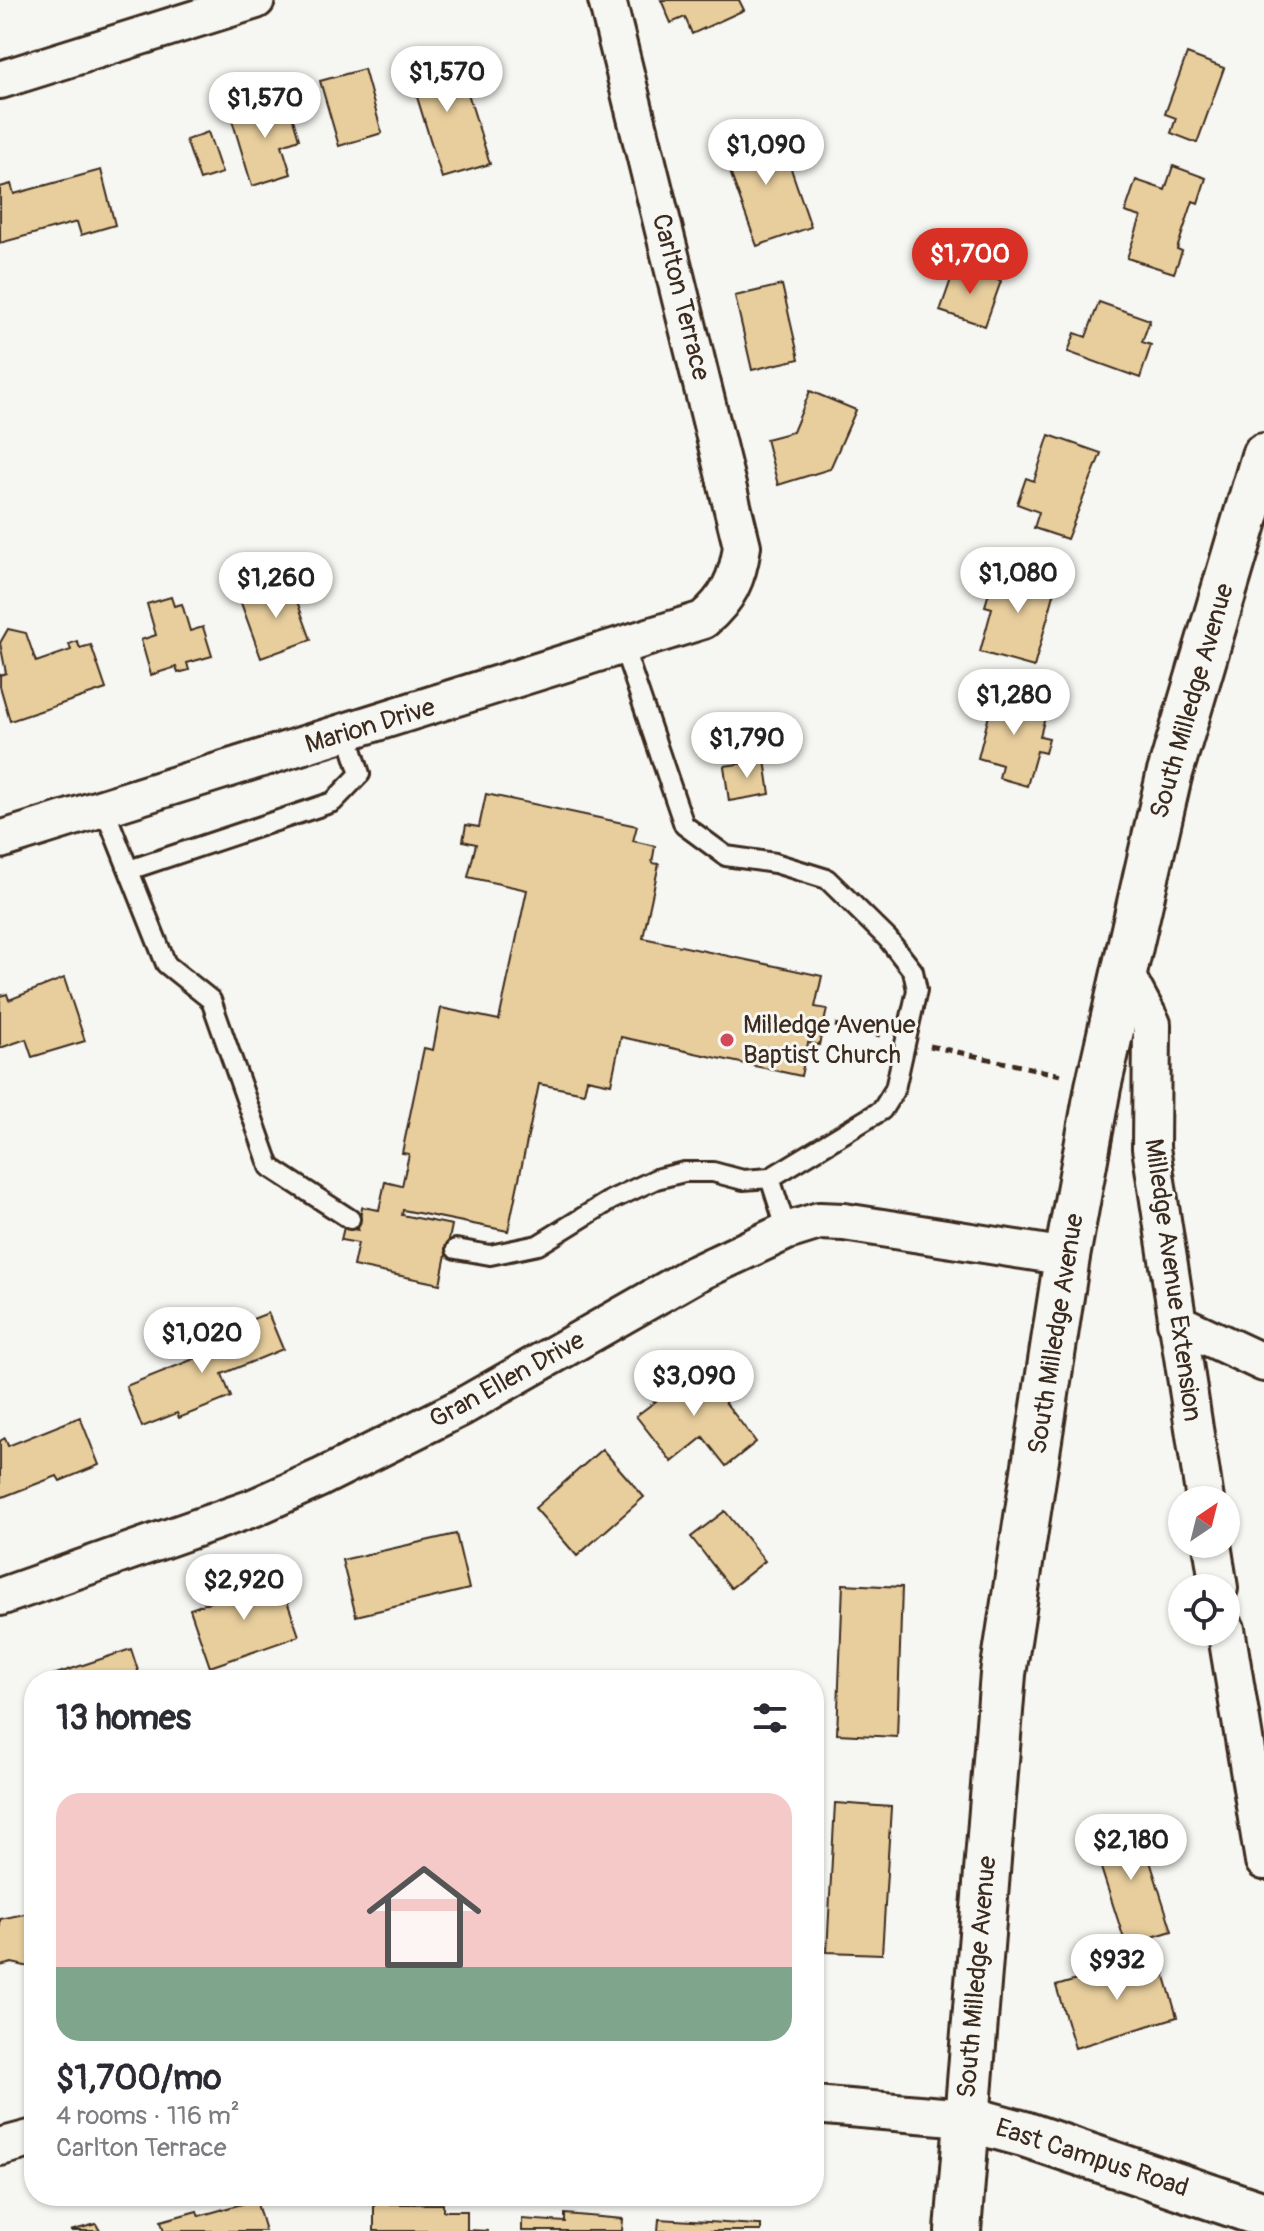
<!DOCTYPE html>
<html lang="en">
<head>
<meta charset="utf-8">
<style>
  :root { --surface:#fff; --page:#f2f2f3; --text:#2b2b33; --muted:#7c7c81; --line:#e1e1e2; --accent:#d93025 }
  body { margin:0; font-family:Pangolin,sans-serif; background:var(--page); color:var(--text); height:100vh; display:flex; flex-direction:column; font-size:30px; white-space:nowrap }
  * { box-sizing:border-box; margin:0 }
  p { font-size:26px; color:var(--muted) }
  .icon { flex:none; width:44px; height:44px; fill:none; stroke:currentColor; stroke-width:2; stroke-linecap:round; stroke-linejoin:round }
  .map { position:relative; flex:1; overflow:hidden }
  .panel { position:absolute; left:24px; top:1670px; width:800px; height:536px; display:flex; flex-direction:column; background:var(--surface); border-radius:32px; box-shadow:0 2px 6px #0004 }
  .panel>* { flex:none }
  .needle { width:52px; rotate:35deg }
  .controls { position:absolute; left:1168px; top:1486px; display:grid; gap:16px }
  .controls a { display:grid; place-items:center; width:72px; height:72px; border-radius:50%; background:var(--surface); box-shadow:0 2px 6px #0004; font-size:40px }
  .price { position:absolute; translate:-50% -68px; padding:0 18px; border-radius:28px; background:#fff; color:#222; font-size:26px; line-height:52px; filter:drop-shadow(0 2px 4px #0008) }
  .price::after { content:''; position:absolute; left:50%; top:48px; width:24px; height:18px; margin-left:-12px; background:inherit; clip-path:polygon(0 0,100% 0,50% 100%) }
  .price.active { background:var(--accent); color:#fff }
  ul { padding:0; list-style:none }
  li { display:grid; align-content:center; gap:16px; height:424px; padding:0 32px }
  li+li { border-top:2px solid var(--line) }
  li span { display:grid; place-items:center; height:248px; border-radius:24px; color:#555 }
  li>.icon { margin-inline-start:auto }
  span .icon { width:144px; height:144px; fill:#fffc; stroke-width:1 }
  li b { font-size:34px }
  h2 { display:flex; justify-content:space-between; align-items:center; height:96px; padding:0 32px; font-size:34px }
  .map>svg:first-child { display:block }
  .building { fill:#e8ce9d; stroke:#3b2a1e; stroke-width:2 }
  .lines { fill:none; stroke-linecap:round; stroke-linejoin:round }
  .service-casing { stroke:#3b2a1e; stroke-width:24 }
  .minor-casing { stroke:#3b2a1e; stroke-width:42 }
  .secondary-casing { stroke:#3b2a1e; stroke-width:50 }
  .path { stroke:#3b2a1e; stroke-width:5; stroke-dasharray:8 6; stroke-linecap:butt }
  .service { stroke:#f6f6f2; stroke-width:18 }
  .minor { stroke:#f6f6f2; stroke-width:36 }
  .secondary { stroke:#f6f6f2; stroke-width:44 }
  .poi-dot { fill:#d1495b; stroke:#f6f6f2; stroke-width:3 }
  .labels { text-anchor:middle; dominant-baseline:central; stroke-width:6; stroke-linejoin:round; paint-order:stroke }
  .street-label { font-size:26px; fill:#3b2a1e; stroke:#f6f6f2 }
  .poi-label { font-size:26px; fill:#3b2a1e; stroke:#f6f6f2; text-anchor:start }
</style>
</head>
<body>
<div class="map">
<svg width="1264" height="2231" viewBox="0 0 1264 2231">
  <rect width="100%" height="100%" fill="#f6f6f2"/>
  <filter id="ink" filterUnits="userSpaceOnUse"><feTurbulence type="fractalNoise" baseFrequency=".0125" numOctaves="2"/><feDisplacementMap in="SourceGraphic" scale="16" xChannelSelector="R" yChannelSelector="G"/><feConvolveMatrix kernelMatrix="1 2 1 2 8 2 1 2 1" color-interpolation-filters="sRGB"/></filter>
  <g filter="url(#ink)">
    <!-- building -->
    <path class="building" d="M661 0H739L744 10 692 34 685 17 671 23Z
      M433 48 438 63 457 58 490 164 442 178 405 58Z
      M1187 54 1224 68 1197 143 1171 133 1176 118 1165 114Z
      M364 69 382 133 339 146 320 81Z
      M287 99 299 139 282 145 291 174 252 186 230 113Z
      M777 128 811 227 757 246 721 147Z
      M208 132 222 173 200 180 186 140Z
      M1173 166 1206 178 1198 203 1193 201 1177 249 1182 251 1174 273 1127 258 1141 217 1125 212 1136 180 1165 190Z
      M101 170 115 225 81 235 77 222 0 243V187L11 184 14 194Z
      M956 265 1001 281 985 326 940 311Z
      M782 285 799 359 752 370 735 296Z
      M1099 302 1150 320 1142 342 1151 345 1140 378 1068 352 1075 333 1086 337Z
      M810 391 856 410 830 469 778 485 766 439 793 432Z
      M1049 435 1101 453 1067 539 1034 528 1039 512 1017 504 1026 478 1034 481Z
      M1004 565 1058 580 1034 667 980 652 992 608 985 606 991 586 997 588Z
      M290 582 311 640 261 658 240 600Z
      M171 597 174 606 182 604 190 631 203 627 212 656 187 663 189 670 178 673 176 667 151 675 141 640 156 635 147 604Z
      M8 629 26 633 36 662 71 650 69 644 77 641 80 648 91 645 106 689 10 721 0 686V675L6 673 0 643Z
      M995 692 1048 706 1040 736 1049 738 1045 753 1037 751 1027 786 999 778 1002 765 978 758Z
      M765 760 770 794 729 801 724 766Z
      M486 794 637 826 633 841 655 846 652 863 659 864 643 938 822 976 815 1007 827 1009 819 1045 808 1043 801 1076 621 1037 611 1084 587 1079 584 1093 539 1084 508 1231 403 1210 402 1215 452 1225 440 1284 353 1266 358 1243 341 1240 344 1227 358 1230 362 1207 379 1210 385 1182 402 1186 409 1154 402 1153 424 1048 433 1050 441 1008 499 1020 527 890 468 877 476 844 463 841 466 825 479 827Z
      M64 978 85 1041 32 1057 26 1039 0 1048V996L7 994 9 1000Z
      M268 1313 283 1349 222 1374 231 1397 179 1418 177 1413 142 1427 126 1386 239 1341 233 1327Z
      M689 1362 694 1368 696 1365 756 1442 726 1466 703 1437 672 1462 636 1416 656 1401 650 1393Z
      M80 1417 99 1465 60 1481 57 1476 0 1498V1441L5 1438 8 1446Z
      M602 1449 644 1497 577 1556 535 1508Z
      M725 1511 765 1561 731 1588 691 1537Z
      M456 1534 469 1589 356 1616 342 1560Z
      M279 1578 299 1636 210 1667 190 1609Z
      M843 1584 902 1587 897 1737 837 1734Z
      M131 1649 141 1680H42L41 1679Z
      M835 1803 891 1807 882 1954 827 1952Z
      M1137 1820 1172 1931 1126 1945 1090 1834Z
      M34 1912V1968L12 1963 0 1966V1919Z
      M1159 1956 1177 2017 1075 2048 1056 1986Z
      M256 2200 265 2231H164L161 2221 197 2211 199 2216Z
      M374 2204H443V2211H467V2230L488 2231H374Z
      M565 2214 623 2219 622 2231H522V2219L565 2222Z
      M659 2219 757 2225H761V2231H658Z
      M96 2224 100 2231H70Z"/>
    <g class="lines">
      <!-- service casing -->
      <g class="service-casing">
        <path id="service" d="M104 808 166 964 211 1000 270 1167 350 1219
          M129 870 333 802 360 774 347 733
          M770 1178 787 1231
          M456 1249 490 1255 538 1245 611 1200 656 1179 684 1172H713L743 1180 770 1178 882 1110 895 1089 917 990 913 971 888 939 827 879 775 863 726 856 684 825 623 646"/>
      </g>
      <!-- minor casing -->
      <g class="minor-casing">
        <path id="minor" d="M0 80 256 0
          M0 840 703 620C728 599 738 578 742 546L607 0
          M1123 970 1152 1024 1151 1148 1205 1500
          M1176 1322 1264 1363
          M1212 1544 1219 1588
          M0 1597 253 1508 320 1478 460 1408 695 1274 787 1231 819 1221 844 1222 1067 1257
          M1226 1629 1264 1861
          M814 2105 965 2118
          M0 2147 34 2138"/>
      </g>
      <!-- secondary casing -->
      <g class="secondary-casing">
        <path id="secondary" d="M965 2118 1024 2134 1264 2215
          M958 2231 1003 1674 1067 1257 1098 1087 1169 776 1264 456"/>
      </g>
      <!-- path -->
      <path class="path" d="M835 1025 880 1035
        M930 1046 1061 1075"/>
      <!-- service -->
      <use href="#service" class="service"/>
      <!-- minor -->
      <use href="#minor" class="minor"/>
      <!-- secondary -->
      <use href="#secondary" class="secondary"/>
    </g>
  </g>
  <!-- markers -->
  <circle class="poi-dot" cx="727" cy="1040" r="8"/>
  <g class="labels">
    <!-- street labels -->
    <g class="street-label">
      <text transform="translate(681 297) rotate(76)">Carlton Terrace</text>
      <text transform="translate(1192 701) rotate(-74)">South Milledge Avenue</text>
      <text transform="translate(370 726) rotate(-17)">Marion Drive</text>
      <text transform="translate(1173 1280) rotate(82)">Milledge Avenue Extension</text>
      <text transform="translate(1056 1334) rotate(-81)">South Milledge Avenue</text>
      <text transform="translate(507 1380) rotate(-29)">Gran Ellen Drive</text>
      <text transform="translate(977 1977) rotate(-85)">South Milledge Avenue</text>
      <text transform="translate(1092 2158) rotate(18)">East Campus Road</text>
    </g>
    <!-- poi labels -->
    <g class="poi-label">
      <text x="743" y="1025">Milledge Avenue<tspan x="743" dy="30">Baptist Church</tspan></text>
    </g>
  </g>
</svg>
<div class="controls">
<a><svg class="needle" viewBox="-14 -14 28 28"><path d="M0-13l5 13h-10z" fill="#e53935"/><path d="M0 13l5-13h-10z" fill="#7c7c81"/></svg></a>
<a><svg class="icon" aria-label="locate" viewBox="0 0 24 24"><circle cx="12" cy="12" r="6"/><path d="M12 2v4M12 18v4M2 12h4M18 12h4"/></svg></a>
</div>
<b class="price" style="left:447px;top:114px">$1,570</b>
<b class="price" style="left:265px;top:140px">$1,570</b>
<b class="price" style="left:766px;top:187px">$1,090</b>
<b class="price active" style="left:970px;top:296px">$1,700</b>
<b class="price" style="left:1018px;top:615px">$1,080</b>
<b class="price" style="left:276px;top:620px">$1,260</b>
<b class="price" style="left:1014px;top:737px">$1,280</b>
<b class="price" style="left:747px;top:780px">$1,790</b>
<b class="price" style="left:202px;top:1375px">$1,020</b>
<b class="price" style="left:694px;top:1418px">$3,090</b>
<b class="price" style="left:244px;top:1622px">$2,920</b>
<b class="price" style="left:1131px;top:1882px">$2,180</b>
<b class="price" style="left:1117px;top:2002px">$932</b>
<section class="panel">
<h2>13 homes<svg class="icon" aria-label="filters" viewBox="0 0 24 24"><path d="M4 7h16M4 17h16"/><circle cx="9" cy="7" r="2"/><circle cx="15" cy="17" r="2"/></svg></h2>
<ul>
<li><span style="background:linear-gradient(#f6c9c9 70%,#7fa58c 0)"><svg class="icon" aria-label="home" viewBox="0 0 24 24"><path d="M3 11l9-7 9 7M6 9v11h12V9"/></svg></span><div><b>$1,700/mo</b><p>4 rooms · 116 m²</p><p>Carlton Terrace</p></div></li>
</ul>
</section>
</div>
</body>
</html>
